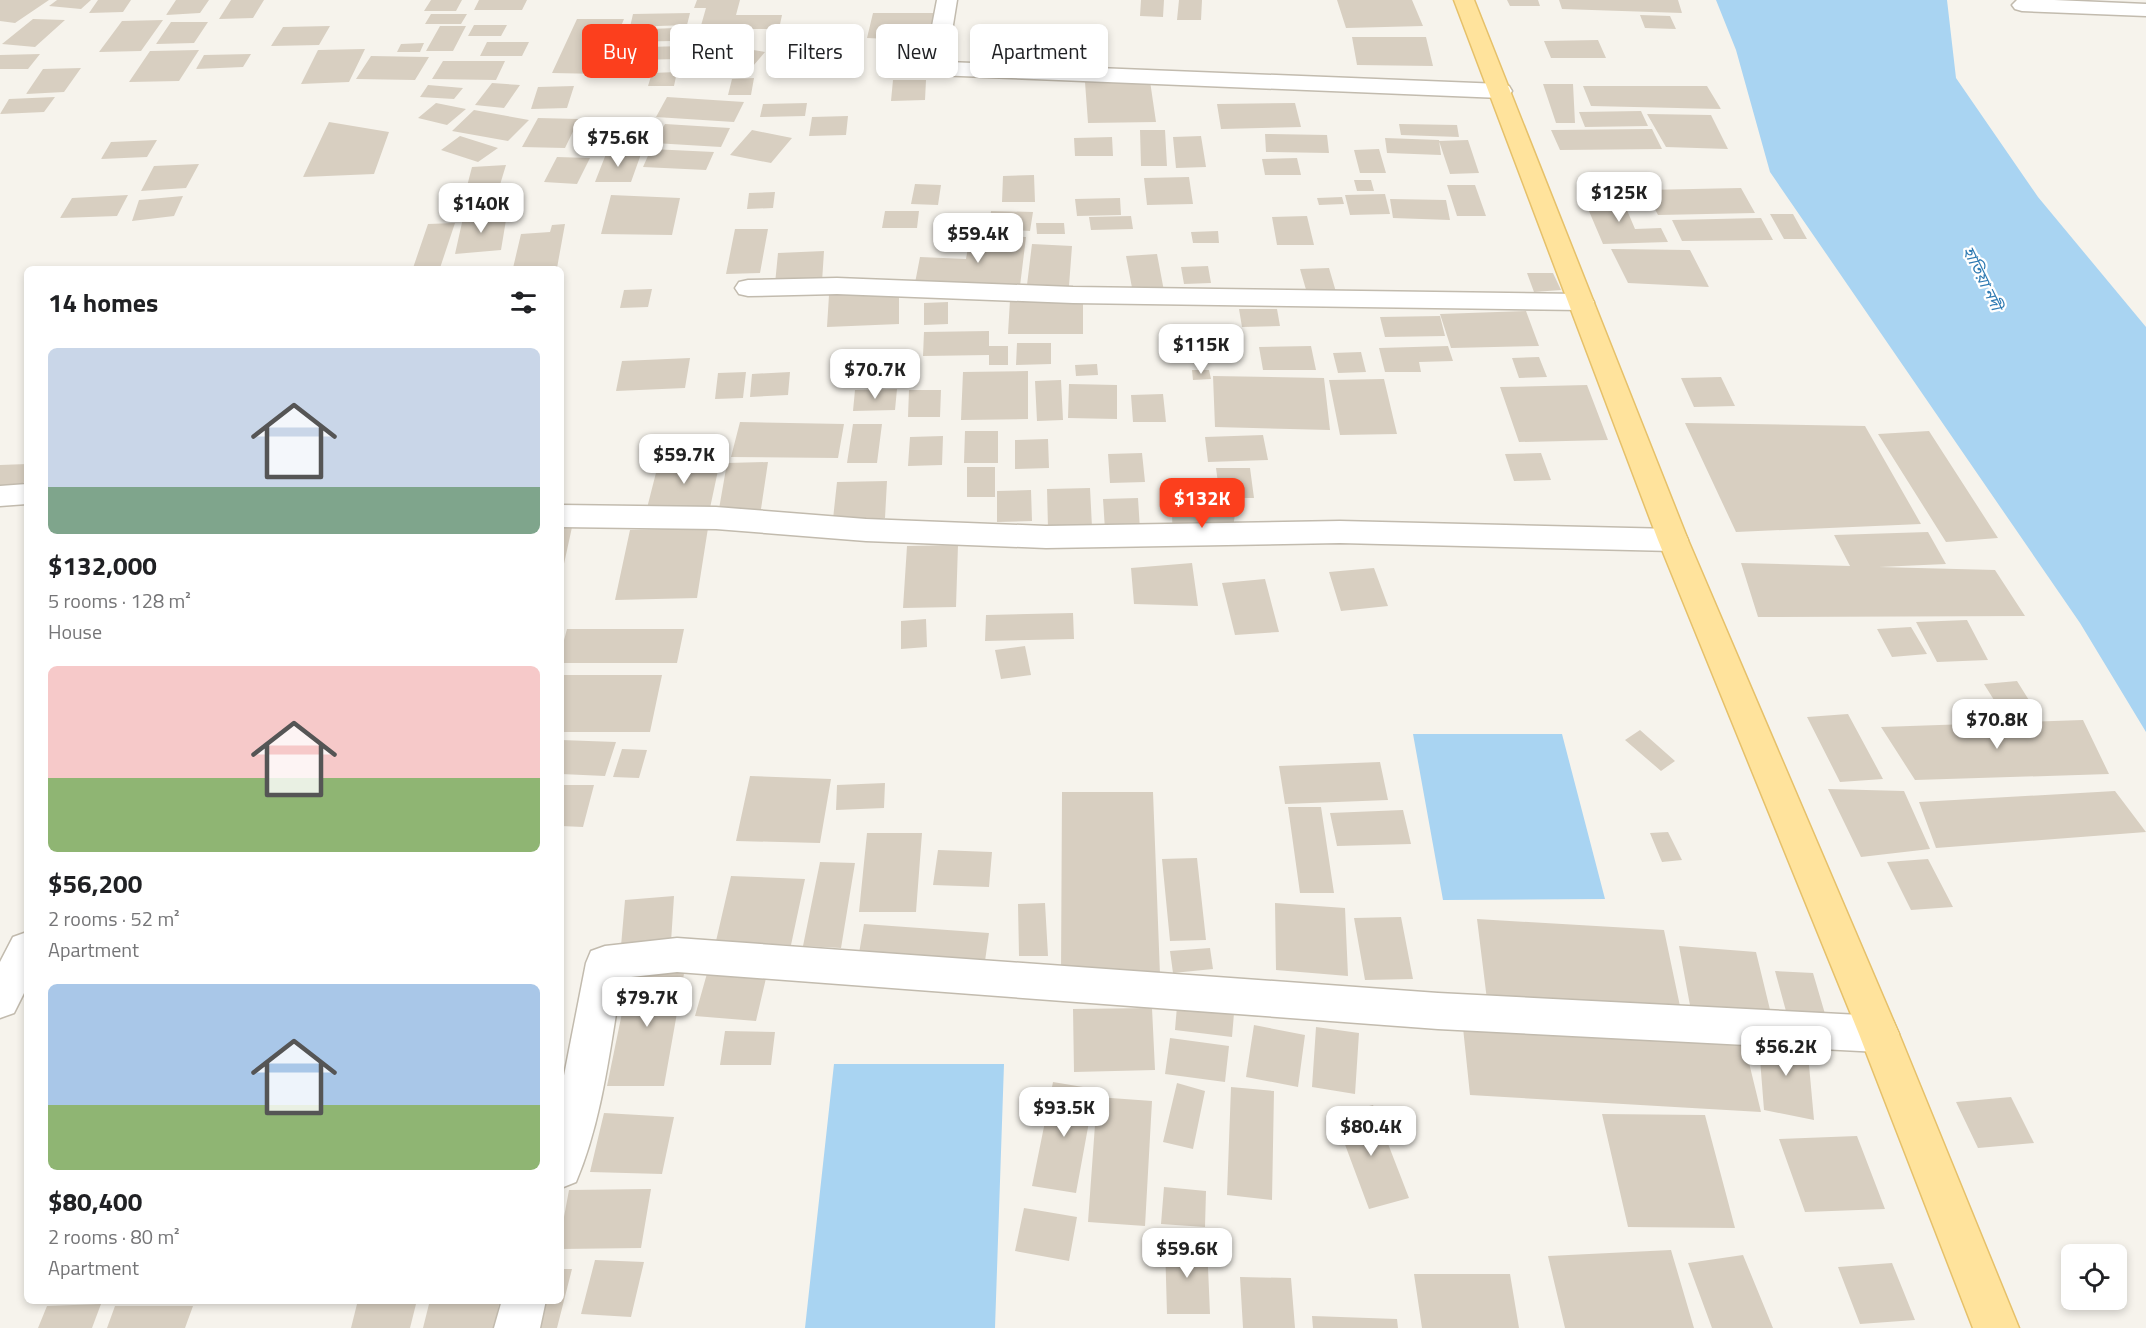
<!DOCTYPE html>
<html lang="en">
<head>
<meta charset="utf-8">
<style>
  :root { --surface:#fff; --page:#f6f6f6; --text:#202124; --muted:#757577; --accent:#fc3f1d }
  body { margin:0; font-family:"Titillium Web","Noto Sans Bengali",sans-serif; background:var(--page); color:var(--text); height:100vh; display:flex; flex-direction:column; font-size:22px; white-space:nowrap }
  * { box-sizing:border-box; margin:0 }
  p { font-size:20px; color:var(--muted) }
  .icon { flex:none; width:33px; height:33px; fill:none; stroke:currentColor; stroke-width:2; stroke-linecap:round; stroke-linejoin:round }
  .map { position:relative; flex:1; overflow:hidden }
  .panel { position:absolute; left:24px; top:266px; width:540px; height:1038px; display:flex; flex-direction:column; background:var(--surface); border-radius:9px; box-shadow:0 3px 9px #0003 }
  .panel>* { flex:none }
  .top-card { position:absolute; left:582px; top:24px; width:570px; height:54px; display:flex; gap:12px }
  .tools { position:absolute; left:2061px; top:1244px; display:grid; gap:12px }
  .tools a { display:grid; place-items:center; width:66px; height:66px; border-radius:9px; background:var(--surface); box-shadow:0 3px 9px #0003; font-size:30px }
  .price { position:absolute; translate:-50% -51px; padding:0 14px; border-radius:12px; background:#fff; color:#222; font-size:20px; line-height:39px; filter:drop-shadow(0 2px 3px #0008) }
  .price::after { content:''; position:absolute; left:50%; top:36px; width:18px; height:14px; margin-left:-9px; background:inherit; clip-path:polygon(0 0,100% 0,50% 100%) }
  .price.selected { background:var(--accent); color:#fff }
  ul { padding:0; list-style:none }
  li { display:grid; align-content:center; gap:12px; height:318px; padding:0 24px }
  li span { display:grid; place-items:center; height:186px; border-radius:9px; color:#555 }
  li>.icon { margin-inline-start:auto }
  span .icon { width:108px; height:108px; fill:#fffc; stroke-width:1 }
  li b { font-size:26px }
  h2 { display:flex; justify-content:space-between; align-items:center; height:72px; padding:0 24px; font-size:26px }
  .tag { padding:0 21px; border-radius:9px; background:var(--surface); box-shadow:0 3px 9px #0003; font-size:21px; line-height:54px }
  .tag.selected { background:var(--accent); color:#fff }
  .map>svg:first-child { display:block }
  .water { fill:#a9d4f2 }
  .building { fill:#d8cfc1 }
  .lines { fill:none; stroke-linecap:round; stroke-linejoin:round }
  .minor-casing { stroke:#c2bbae; stroke-width:3 }
  .primary-casing { stroke:#e6c16a; stroke-width:3 }
  .minor { fill:#fff; fill-rule:evenodd }
  .primary { fill:#ffe39c; fill-rule:evenodd }
  .labels { text-anchor:middle; dominant-baseline:central; stroke-width:4.5; stroke-linejoin:round; paint-order:stroke }
  .far-water-label { font-size:16px; font-style:italic; fill:#2e7ab2; stroke:#fff }
</style>
</head>
<body>
<div class="map">
<svg width="2146" height="1328" viewBox="0 0 2146 1328">
  <rect width="100%" height="100%" fill="#f6f3ec"/>
  <!-- water -->
  <path class="water" d="M1716 0H1947L1956 78 2038 197 2146 327V732L2080 623 1770 172 1736 50Z
    M1413 734H1562L1605 899 1443 900Z
    M834 1064H1004L995 1328H805Z"/>
  <!-- building -->
  <path class="building" d="M0 0H49L15 23 0 21Z
    M57 0H91L81 9 49 6Z
    M98 0H131L123 12 89 13Z
    M176 0H209L200 13 166 15Z
    M231 0H264L253 18 219 19Z
    M431 0H462L456 11H424Z
    M479 0H527L522 10H474Z
    M697 0H740L736 15H782L779 29H700L706 8H694Z
    M1141 0H1164L1163 17 1140 16Z
    M1179 0H1202L1201 20H1177Z
    M1337 0H1412L1423 26 1346 28Z
    M1507 0H1538L1540 6H1510Z
    M1559 0H1678L1682 13 1562 9Z
    M690 13 687 25 630 27 633 14Z
    M873 13H939L931 41 867 38Z
    M431 14H467L461 24H425Z
    M1640 15 1670 16 1676 29 1645 28Z
    M33 19 65 20 35 47 2 44Z
    M577 19H624L601 74 552 73Z
    M163 20 141 51 99 52 122 21Z
    M171 22H208L194 43 156 44Z
    M474 25H507L501 36H468Z
    M330 26 319 45 271 46 283 27Z
    M440 26H466L453 51H426Z
    M675 28 672 41 623 42 626 30Z
    M1054 33 1055 45 1020 46 1019 34Z
    M1352 37H1426L1433 66 1357 65Z
    M1598 40 1606 58H1551L1544 41Z
    M487 42H529L522 56H480Z
    M424 43 420 52H397L401 44Z
    M682 46 679 59 631 60 627 73H607L615 48Z
    M735 47 765 52 747 73 716 68Z
    M365 49 349 82 301 84 318 50Z
    M199 50 179 81 129 82 150 51Z
    M40 54 28 69H0V55Z
    M251 54 243 67 196 69 204 55Z
    M371 56 429 57 415 80 356 79Z
    M443 61H505L496 80 432 79Z
    M81 68 64 92 26 94 43 69Z
    M677 72 674 86H648L652 73Z
    M754 78 751 95H728L732 79Z
    M893 80H926L925 100 891 101Z
    M1150 81 1156 122 1088 123 1085 82Z
    M492 83 520 85 504 108 475 105Z
    M1543 84H1573L1575 123H1556Z
    M428 85 463 88 454 99 420 97Z
    M574 86 567 108 531 109 538 87Z
    M1583 86H1707L1721 109 1591 106Z
    M55 97 44 112 0 114 9 99Z
    M667 97 744 102 734 122 656 117Z
    M436 103 466 109 447 125 418 118Z
    M807 103 805 116 760 117 763 104Z
    M1295 103 1301 127 1221 129 1217 104Z
    M474 110 529 120 508 141 452 131Z
    M1641 111 1648 126 1585 127 1579 112Z
    M1647 114 1711 115 1728 149 1666 147Z
    M848 116 846 135 809 136 812 117Z
    M538 118 579 119 565 148 522 147Z
    M329 122 389 132 374 174 303 177Z
    M625 124H653L645 151H616Z
    M665 124 730 128 721 147 654 143Z
    M1399 124 1457 125 1459 137 1401 135Z
    M588 126H615L611 141H584Z
    M1652 129 1662 149 1560 150 1551 130Z
    M752 130 792 138 771 163 730 155Z
    M1140 130H1165L1167 166H1141Z
    M1265 134 1327 135 1329 153 1266 152Z
    M460 136 498 148 478 162 441 150Z
    M1201 136 1206 167 1176 168 1173 137Z
    M1112 137 1113 156H1075L1074 138Z
    M1385 138 1439 140 1441 155 1387 153Z
    M157 140 147 157 101 159 111 142Z
    M1468 140 1479 173 1450 174 1439 141Z
    M651 149 714 152 706 170 643 167Z
    M1379 149 1386 173H1360L1354 150Z
    M606 154H641L631 182H595Z
    M557 157 590 158 577 184 544 182Z
    M1297 158 1301 175H1265L1262 159Z
    M199 164 186 188 141 191 154 166Z
    M506 165 499 188 466 190 472 167Z
    M1034 175 1035 202H1002L1003 176Z
    M1189 177 1193 204 1147 205 1144 178Z
    M1354 180H1371L1374 191H1357Z
    M915 184 941 185 938 205 911 204Z
    M1447 185H1475L1486 216H1457Z
    M1741 188 1755 213 1658 215 1645 190Z
    M775 192 773 208 747 209 749 193Z
    M1385 194 1390 214 1350 215 1345 195Z
    M128 195 117 216 60 218 72 198Z
    M611 195 680 198 672 235 601 234Z
    M183 196 174 216 132 221 139 200Z
    M1621 196 1635 229 1661 228 1668 242 1603 244 1583 197Z
    M1342 197 1344 204 1319 205 1317 198Z
    M1120 198 1121 215 1077 216 1075 199Z
    M1390 199 1446 200 1450 220 1393 218Z
    M885 211H919L917 228H882Z
    M991 211 1033 212 1030 231 988 229Z
    M507 214 501 250 455 254 463 218Z
    M1770 214H1793L1807 239H1784Z
    M1131 216 1133 229 1091 230 1089 217Z
    M1307 216 1314 245H1277L1272 217Z
    M1761 218 1773 240 1682 241 1672 220Z
    M455 223 440 268H413L428 224Z
    M1036 223H1064L1065 234H1037Z
    M565 224 557 268H513L521 234 550 232 552 225Z
    M735 229H768L760 273 726 274Z
    M1218 231 1219 243H1193L1191 232Z
    M970 235 1026 237 1020 286 915 283 920 257 966 259Z
    M1032 244 1072 246 1069 286 1027 285Z
    M1611 249 1690 250 1709 287 1628 283Z
    M824 251 822 282 775 284 778 253Z
    M1157 254 1164 291 1133 293 1126 256Z
    M1208 266 1211 283 1184 284 1181 267Z
    M1329 268 1336 292 1307 293 1300 269Z
    M1527 273H1553L1561 290 1534 292Z
    M652 289 648 307 620 308 624 290Z
    M899 292V324L827 327 829 295Z
    M1010 300H1083V334H1008Z
    M948 302V324L924 325V303Z
    M1239 309H1277L1280 326 1242 327Z
    M1526 311 1539 346 1451 348 1440 314Z
    M1440 316 1445 336 1385 337 1380 317Z
    M989 331V346H1008V365H989V355L923 356 924 332Z
    M1017 343H1051V364L1016 365Z
    M1311 346 1316 370H1263L1259 347Z
    M1448 346 1453 361 1419 362 1421 372H1385L1379 348Z
    M1361 352 1366 372 1338 373 1333 353Z
    M1539 357 1547 377 1519 378 1512 358Z
    M690 358 685 388 616 391 622 361Z
    M1097 364 1098 375 1076 376 1075 365Z
    M1192 370H1209L1211 379 1193 380Z
    M1028 371V419L961 420 963 372Z
    M746 372 743 398 715 399 718 373Z
    M790 372 788 395 750 397 752 374Z
    M1213 376 1324 378 1330 430 1215 427Z
    M1721 377 1735 406 1694 407 1681 378Z
    M1384 379 1397 434 1340 435 1329 380Z
    M1061 380 1063 420 1037 421 1035 381Z
    M1069 384 1117 385V419L1068 418Z
    M1587 385 1608 440 1519 442 1500 387Z
    M897 389 895 410 853 411 855 390Z
    M909 390H941L940 417H908Z
    M1163 394 1166 422H1133L1131 395Z
    M740 422 844 424 838 458 731 457Z
    M1685 423 1865 426 1921 524 1736 532Z
    M853 424H882L877 463H847Z
    M965 431H998V463H964Z
    M1929 431 1998 538 1946 542 1878 434Z
    M1263 435 1268 460 1208 462 1205 437Z
    M943 436 942 465 908 466 910 437Z
    M1048 439 1049 468 1015 469V440Z
    M1142 453 1145 482 1110 483 1108 454Z
    M1541 453 1551 480 1514 481 1505 454Z
    M659 461H720L710 508H647Z
    M768 462 761 509H719L727 463Z
    M27 464V477L21 487 0 488V465Z
    M967 467H995V497H967Z
    M1216 468H1250L1254 498H1220Z
    M887 481 885 518 833 519 837 482Z
    M1090 488 1092 527 1048 528 1047 489Z
    M1031 490 1032 521 997 522V491Z
    M1138 498 1140 530H1105L1103 499Z
    M1172 513 1235 514 1231 543 1173 546Z
    M574 518 562 573H561V519Z
    M708 528 697 598 615 600 630 530Z
    M1928 532 1946 564 1879 567 1995 570 2025 616 1758 617 1741 563 1850 566 1834 535Z
    M958 545 956 607 903 608 907 546Z
    M1192 563 1198 606 1134 604 1131 568Z
    M1374 568 1388 606 1341 611 1329 572Z
    M1265 579 1279 632 1235 635 1222 583Z
    M1073 613 1074 639 985 641 986 615Z
    M926 619 927 647 901 649V621Z
    M1967 620 1988 660 1937 662 1916 622Z
    M1911 627 1927 654 1892 657 1877 629Z
    M567 629H684L677 663H561V651Z
    M1025 646 1031 675 1001 679 995 650Z
    M561 675H662L650 732H561Z
    M2017 681 2037 713 2004 716 1984 684Z
    M1848 714 1883 779 1840 782 1807 717Z
    M2083 720 2109 774 1915 780 1881 727Z
    M1640 730 1675 761 1661 771 1625 740Z
    M561 740 616 742 605 776 561 774Z
    M622 749 647 750 639 778 613 777Z
    M1380 762 1388 800 1285 804 1279 766Z
    M750 776 831 779 820 843 736 841Z
    M885 783 884 808 836 810 837 785Z
    M561 785H594L583 827 561 826Z
    M1828 789 1904 791 1930 849 1861 857Z
    M2115 791 2146 832 1936 848 1919 802Z
    M1062 792H1153L1160 975H1061Z
    M1288 807H1321L1334 893H1300Z
    M1403 810 1411 844 1337 846 1330 813Z
    M1668 832 1682 860 1662 862 1650 833Z
    M867 833H922L916 912H859Z
    M938 850 992 852 989 887 933 885Z
    M1197 858 1206 940 1170 941 1162 859Z
    M1928 859 1953 907 1911 910 1887 862Z
    M820 862 855 863 841 948 803 946Z
    M731 876 805 879 791 945 716 941Z
    M674 896 671 942 621 946 625 900Z
    M1045 903 1048 956H1019L1018 904Z
    M1275 903 1345 908 1348 976 1276 970Z
    M1401 917 1413 979 1365 980 1354 918Z
    M1477 919 1664 930 1681 1011 1487 1000Z
    M864 924 989 933 984 968 858 959Z
    M1679 946 1756 952 1773 1022 1692 1016Z
    M1210 948 1213 969 1173 973 1170 951Z
    M685 968 664 1086H607L631 969Z
    M708 970 767 974 756 1021 695 1016Z
    M1775 971 1813 973 1828 1024 1789 1022Z
    M1177 1006 1234 1013 1232 1037 1175 1030Z
    M1152 1008 1155 1070 1074 1072 1073 1009Z
    M1462 1018 1742 1034 1761 1112 1470 1095Z
    M1254 1025 1305 1035 1298 1087 1246 1077Z
    M1316 1027 1359 1033 1355 1094 1312 1087Z
    M725 1031 775 1032 771 1065H720Z
    M1758 1033 1807 1043 1814 1120 1764 1110Z
    M1170 1038 1229 1046 1225 1082 1165 1074Z
    M1053 1082 1095 1089 1076 1193 1032 1186Z
    M1177 1083 1205 1091 1193 1149 1163 1142Z
    M1231 1087 1274 1091 1272 1200 1227 1195Z
    M1097 1097 1152 1101 1145 1226 1088 1222Z
    M2011 1097 2034 1143 1978 1148 1956 1102Z
    M1373 1105 1409 1198 1369 1209 1334 1115Z
    M604 1113 674 1117 662 1174 590 1172Z
    M1602 1114 1705 1115 1735 1228 1628 1227Z
    M1857 1136 1885 1209 1805 1212 1779 1139Z
    M1164 1187 1206 1191 1205 1227 1161 1224Z
    M651 1189 641 1248 561 1249V1233L569 1190Z
    M1024 1208 1077 1217 1069 1261 1015 1251Z
    M1165 1244H1207L1210 1314H1167Z
    M1671 1250 1694 1328H1565L1548 1256Z
    M1743 1255 1773 1328H1712L1688 1263Z
    M595 1260 644 1262 631 1317 581 1314Z
    M1892 1263 1915 1320 1860 1324 1838 1267Z
    M561 1269H572L557 1328H526L534 1300H561Z
    M1414 1274H1510L1519 1328H1422Z
    M1240 1277 1291 1278 1295 1328H1243Z
    M358 1300H417L410 1328H351Z
    M430 1300H500L494 1328H423Z
    M101 1304 92 1328H38L47 1306Z
    M115 1306H193L185 1328H107Z
    M1312 1316 1397 1319 1398 1328H1313Z"/>
  <g class="lines">
    <!-- minor casing -->
    <g class="minor-casing">
      <path id="minor" d="M937 0H957L947 62 1501 84 1509 86 1512 91 1509 96 1501 98 935 75 927 73 924 68Z
        M2054 0 2146 4V16L2022 11 2015 9 2012 5 2017 0Z
        M837 278 1073 287 1581 294 1590 296 1594 302 1590 308 1581 310 1073 303 837 294 748 296 739 294 735 288 739 282 748 280Z
        M27 484V504L0 506V486Z
        M561 505 716 507 866 519 1046 526 1340 521 1673 529 1684 532 1688 540 1684 548 1673 551 1340 543 1046 548 866 541 716 529 561 527Z
        M27 932V987L14 1013 0 1018V962L13 937Z
        M677 938 1438 993 1879 1016 1893 1021 1899 1034 1893 1047 1879 1052 1438 1029 677 972 622 978C610 1046 603 1118 576 1182L561 1188V1091L586 963 591 951 605 946Z
        M502 1300H546L540 1328H494Z"/>
    </g>
    <!-- primary casing -->
    <g class="primary-casing">
      <path id="primary" d="M1454 0H1474L1688 540 1899 1034 2019 1328H1973L1859 1034 1658 540Z"/>
    </g>
    <!-- minor -->
    <use href="#minor" class="minor"/>
    <!-- primary -->
    <use href="#primary" class="primary"/>
  </g>
  <g class="labels">
    <!-- far-water labels -->
    <g class="far-water-label">
      <text transform="translate(1983 278) rotate(64)">হাতিয়া নদী</text>
    </g>
  </g>
</svg>
<div class="tools">
<a><svg class="icon" aria-label="locate" viewBox="0 0 24 24"><circle cx="12" cy="12" r="6"/><path d="M12 2v4M12 18v4M2 12h4M18 12h4"/></svg></a>
</div>
<b class="price" style="left:618px;top:168px">$75.6K</b>
<b class="price" style="left:1619px;top:223px">$125K</b>
<b class="price" style="left:481px;top:234px">$140K</b>
<b class="price" style="left:978px;top:264px">$59.4K</b>
<b class="price" style="left:1201px;top:375px">$115K</b>
<b class="price" style="left:875px;top:400px">$70.7K</b>
<b class="price" style="left:684px;top:485px">$59.7K</b>
<b class="price selected" style="left:1202px;top:529px">$132K</b>
<b class="price" style="left:1997px;top:750px">$70.8K</b>
<b class="price" style="left:647px;top:1028px">$79.7K</b>
<b class="price" style="left:1786px;top:1077px">$56.2K</b>
<b class="price" style="left:1064px;top:1138px">$93.5K</b>
<b class="price" style="left:1371px;top:1157px">$80.4K</b>
<b class="price" style="left:1187px;top:1279px">$59.6K</b>
<div class="top-card">
<a class="tag selected">Buy</a>
<a class="tag">Rent</a>
<a class="tag">Filters</a>
<a class="tag">New</a>
<a class="tag">Apartment</a>
</div>
<section class="panel">
<h2>14 homes<svg class="icon" aria-label="filters" viewBox="0 0 24 24"><path d="M4 7h16M4 17h16"/><circle cx="9" cy="7" r="2"/><circle cx="15" cy="17" r="2"/></svg></h2>
<ul>
<li><span style="background:linear-gradient(#c9d6e8 75%,#7fa58c 0)"><svg class="icon" aria-label="home" viewBox="0 0 24 24"><path d="M3 11l9-7 9 7M6 9v11h12V9"/></svg></span><div><b>$132,000</b><p>5 rooms · 128 m²</p><p>House</p></div></li>
<li><span style="background:linear-gradient(#f6c9c9 60%,#8fb573 0)"><svg class="icon" aria-label="home" viewBox="0 0 24 24"><path d="M3 11l9-7 9 7M6 9v11h12V9"/></svg></span><div><b>$56,200</b><p>2 rooms · 52 m²</p><p>Apartment</p></div></li>
<li><span style="background:linear-gradient(#a9c7e8 65%,#8fb573 0)"><svg class="icon" aria-label="home" viewBox="0 0 24 24"><path d="M3 11l9-7 9 7M6 9v11h12V9"/></svg></span><div><b>$80,400</b><p>2 rooms · 80 m²</p><p>Apartment</p></div></li>
</ul>
</section>
</div>
</body>
</html>
